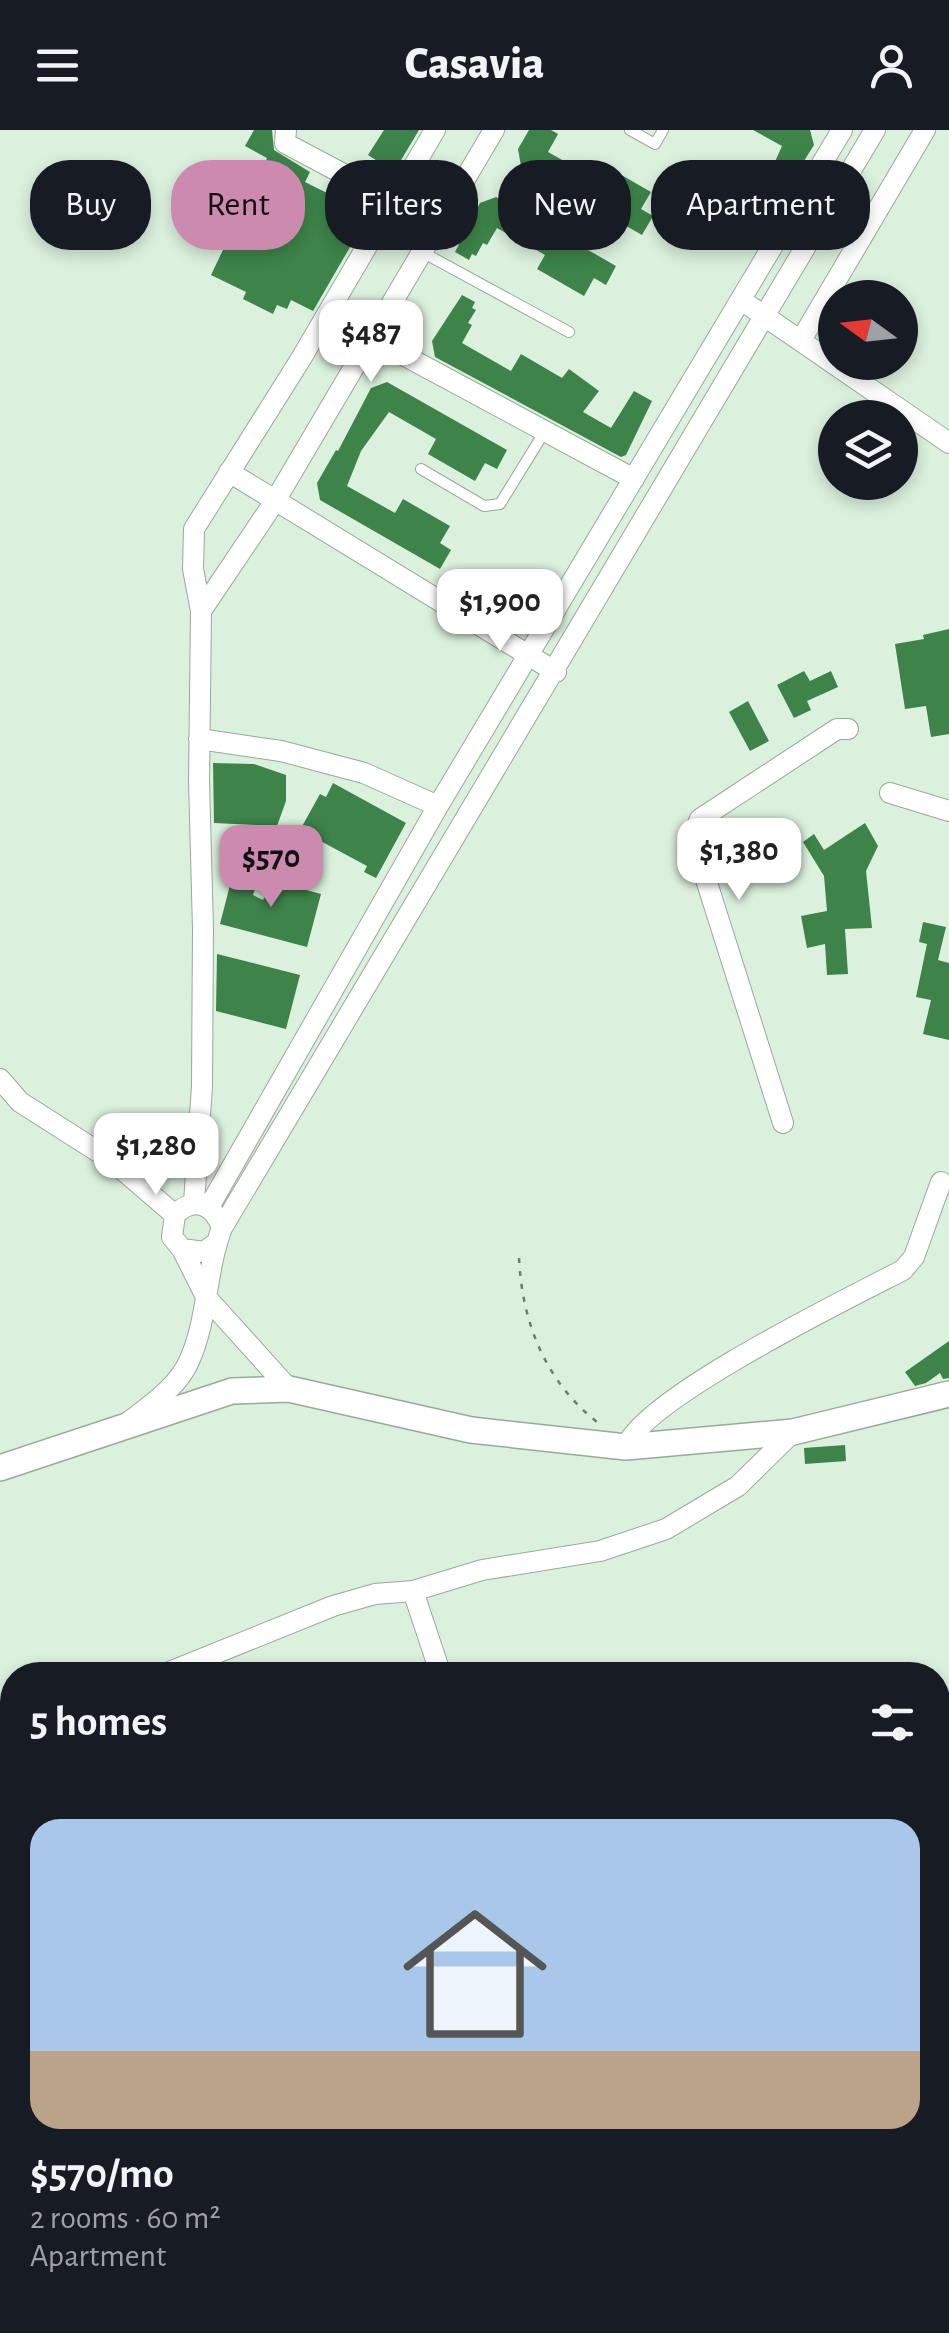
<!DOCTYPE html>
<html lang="en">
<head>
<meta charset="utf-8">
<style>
  :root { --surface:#171b24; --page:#242831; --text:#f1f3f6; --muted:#9ea1a6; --accent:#cc8bae }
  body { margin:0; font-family:"Alegreya Sans",sans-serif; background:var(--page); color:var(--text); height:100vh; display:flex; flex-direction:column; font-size:38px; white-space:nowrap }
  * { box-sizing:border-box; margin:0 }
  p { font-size:32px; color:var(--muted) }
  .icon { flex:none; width:55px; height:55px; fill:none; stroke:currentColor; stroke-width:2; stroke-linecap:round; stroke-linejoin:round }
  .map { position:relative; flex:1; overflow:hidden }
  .sheet { position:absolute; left:0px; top:1532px; width:950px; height:672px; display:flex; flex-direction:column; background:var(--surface); border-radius:40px 40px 0 0; box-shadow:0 5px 15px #0003 }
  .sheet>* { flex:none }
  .banner { position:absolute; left:30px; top:30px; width:890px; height:90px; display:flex; gap:20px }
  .needle { width:65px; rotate:285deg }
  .tools { position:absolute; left:818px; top:150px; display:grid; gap:20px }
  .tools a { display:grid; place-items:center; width:100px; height:100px; border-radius:50%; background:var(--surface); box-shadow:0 5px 15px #0003; font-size:50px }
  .price { position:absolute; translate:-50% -85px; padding:0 22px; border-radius:20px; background:#fff; color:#222; font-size:32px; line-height:65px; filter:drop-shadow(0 2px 5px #0008) }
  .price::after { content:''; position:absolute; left:50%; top:60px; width:30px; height:22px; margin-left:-15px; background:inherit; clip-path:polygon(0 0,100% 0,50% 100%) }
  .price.selected { background:var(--accent); color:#111 }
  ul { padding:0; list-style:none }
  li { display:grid; align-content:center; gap:20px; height:530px; padding:0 30px }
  li span { display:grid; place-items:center; height:310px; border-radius:30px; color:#555 }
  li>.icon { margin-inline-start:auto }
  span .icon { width:180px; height:180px; fill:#fffc; stroke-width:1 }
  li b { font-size:42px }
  h2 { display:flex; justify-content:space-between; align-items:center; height:120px; padding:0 30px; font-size:42px }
  .pill { padding:0 35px; border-radius:40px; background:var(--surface); box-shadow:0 5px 15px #0003; font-size:35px; line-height:90px }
  .pill.selected { background:var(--accent); color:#111 }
  header { display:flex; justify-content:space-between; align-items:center; height:130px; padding:0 30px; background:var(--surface); font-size:45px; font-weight:800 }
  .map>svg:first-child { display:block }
  .building { fill:#3d834a }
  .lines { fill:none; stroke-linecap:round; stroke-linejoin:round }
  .service-casing { stroke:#97aa99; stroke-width:12 }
  .minor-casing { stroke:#97aa99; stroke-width:22 }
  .tertiary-casing { stroke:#97aa99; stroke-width:28 }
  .path { stroke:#6e7b6f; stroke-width:2.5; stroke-dasharray:5 8; stroke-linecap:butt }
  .service { stroke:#fff; stroke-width:10 }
  .minor { stroke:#fff; stroke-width:20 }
  .tertiary { stroke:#fff; stroke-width:25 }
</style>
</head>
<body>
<header><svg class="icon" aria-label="menu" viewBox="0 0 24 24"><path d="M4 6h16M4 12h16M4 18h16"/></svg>Casavia<svg class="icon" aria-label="person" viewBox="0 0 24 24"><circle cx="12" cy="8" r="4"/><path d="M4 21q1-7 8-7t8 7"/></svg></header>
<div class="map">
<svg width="949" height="2203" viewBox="0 0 949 2203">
  <rect width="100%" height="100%" fill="#dcf0de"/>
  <!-- building -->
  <path class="building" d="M254 0H272L274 20 310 42 305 52 347 73 349 70 365 77 362 84 368 86 313 181 291 170 287 179 277 175 273 184 243 169 246 162 211 145 267 28 245 16Z
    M384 0H419L388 52 378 47 385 36 368 25Z
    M529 0H551L558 4 548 22 596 49 604 35 651 62 641 79 653 86 642 105 521 36 518 19Z
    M753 0H810L814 15 782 66 764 56 782 16Z
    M496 67 616 136 606 155 594 148 584 166 537 139 545 125 497 98 487 115 483 113 476 126 472 124 469 130 455 122 480 73Z
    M462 165 475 172 472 178 476 180 468 193 472 195 462 213 511 241 521 224 562 248 569 239 599 261 583 282 611 298 634 261 652 271 626 325 621 327 435 227 432 211Z
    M387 252 507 320 497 339 485 333 475 351 428 324 436 309 389 282 361 321 347 356 395 383 403 369 450 396 440 413 451 420 440 439 320 370 317 353 336 320 338 321 371 258Z
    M949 499V604L931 607 926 576 905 579 895 514 924 509 923 505Z
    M804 541 810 551 831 541 838 557 807 571 811 580 794 588 777 555Z
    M748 571 769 611 750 621 729 582Z
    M213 633 254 634 286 645V671L277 696 214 693Z
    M333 653 406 693 376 748 364 742 367 736 300 700 320 664 326 667Z
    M865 693 878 716 866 741 872 798 845 799 848 844 827 845 825 814 807 818 801 786 827 781 824 746 803 712 814 704 824 720Z
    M239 742 259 747 253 765 263 770 273 751 321 764 307 817 220 794 231 751 236 752Z
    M923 792 946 797 938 830 949 833V910L923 904 931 870 916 867 927 814 919 812Z
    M217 824 300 845 286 899 216 881Z
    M949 1211V1248L943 1249 940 1243 926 1253 915 1256 905 1242Z
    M845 1315 846 1331 805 1334 804 1318Z"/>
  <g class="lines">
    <!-- service casing -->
    <g class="service-casing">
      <path id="service" d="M630 0 655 14 663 0
        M422 122 569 202
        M421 339 484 376 500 374 545 301"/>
    </g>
    <!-- minor casing -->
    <g class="minor-casing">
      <path id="minor" d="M286 0 285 13 394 71
        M741 170 949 313
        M327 184 634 349
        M801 210 925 0
        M229 342 556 542
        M201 481 275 371 494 0
        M199 609 281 621 364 643 438 676
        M890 663 949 681
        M0 949 20 972 111 1030 175 1085
        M783 993 696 718 695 701 700 689 837 599H848
        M194 1073 202 956 203 799 199 651 201 481 193 439 194 399 302 227 435 0
        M209 1077 438 676 842 0
        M222 1098 875 0
        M182 1119 206 1167 289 1259
        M130 1291C152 1274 179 1256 190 1229 208 1188 206 1139 222 1098 214 1075 194 1065 175 1085L172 1107 182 1119 204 1122 216 1113
        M626 1317C644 1268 849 1168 903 1140L914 1127 941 1052
        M413 1461 441 1545
        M162 1545 333 1476 375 1464 413 1461 482 1440 600 1421 666 1399 738 1356 793 1302
        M0 1610 12 1605
        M898 2192 904 2203"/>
    </g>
    <!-- tertiary casing -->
    <g class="tertiary-casing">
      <path id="tertiary" d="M0 1338 232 1261 289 1259 471 1300 626 1317 793 1302 949 1264"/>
    </g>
    <!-- path -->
    <path class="path" d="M519 1128C522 1192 545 1251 597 1292"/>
    <!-- service -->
    <use href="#service" class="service"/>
    <!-- minor -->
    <use href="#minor" class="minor"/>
    <!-- tertiary -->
    <use href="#tertiary" class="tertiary"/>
  </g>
</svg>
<div class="tools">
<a><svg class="needle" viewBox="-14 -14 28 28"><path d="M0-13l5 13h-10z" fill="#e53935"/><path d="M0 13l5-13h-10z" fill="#9ea1a6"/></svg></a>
<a><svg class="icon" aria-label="layers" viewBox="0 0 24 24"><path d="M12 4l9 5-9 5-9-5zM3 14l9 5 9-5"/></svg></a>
</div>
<b class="price" style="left:371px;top:255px">$487</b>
<b class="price" style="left:500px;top:524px">$1,900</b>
<b class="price" style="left:739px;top:773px">$1,380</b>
<b class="price selected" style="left:271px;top:780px">$570</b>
<b class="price" style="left:156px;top:1068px">$1,280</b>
<div class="banner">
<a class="pill">Buy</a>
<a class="pill selected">Rent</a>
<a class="pill">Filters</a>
<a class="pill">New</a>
<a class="pill">Apartment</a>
</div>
<section class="sheet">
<h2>5 homes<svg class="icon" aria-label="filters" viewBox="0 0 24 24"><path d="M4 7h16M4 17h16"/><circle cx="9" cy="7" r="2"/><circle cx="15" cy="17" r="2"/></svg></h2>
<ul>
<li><span style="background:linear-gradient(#a9c7e8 75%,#b9a48a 0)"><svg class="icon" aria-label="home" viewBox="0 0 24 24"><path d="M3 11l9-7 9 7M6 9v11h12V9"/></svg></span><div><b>$570/mo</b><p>2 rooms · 60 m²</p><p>Apartment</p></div></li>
</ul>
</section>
</div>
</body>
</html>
